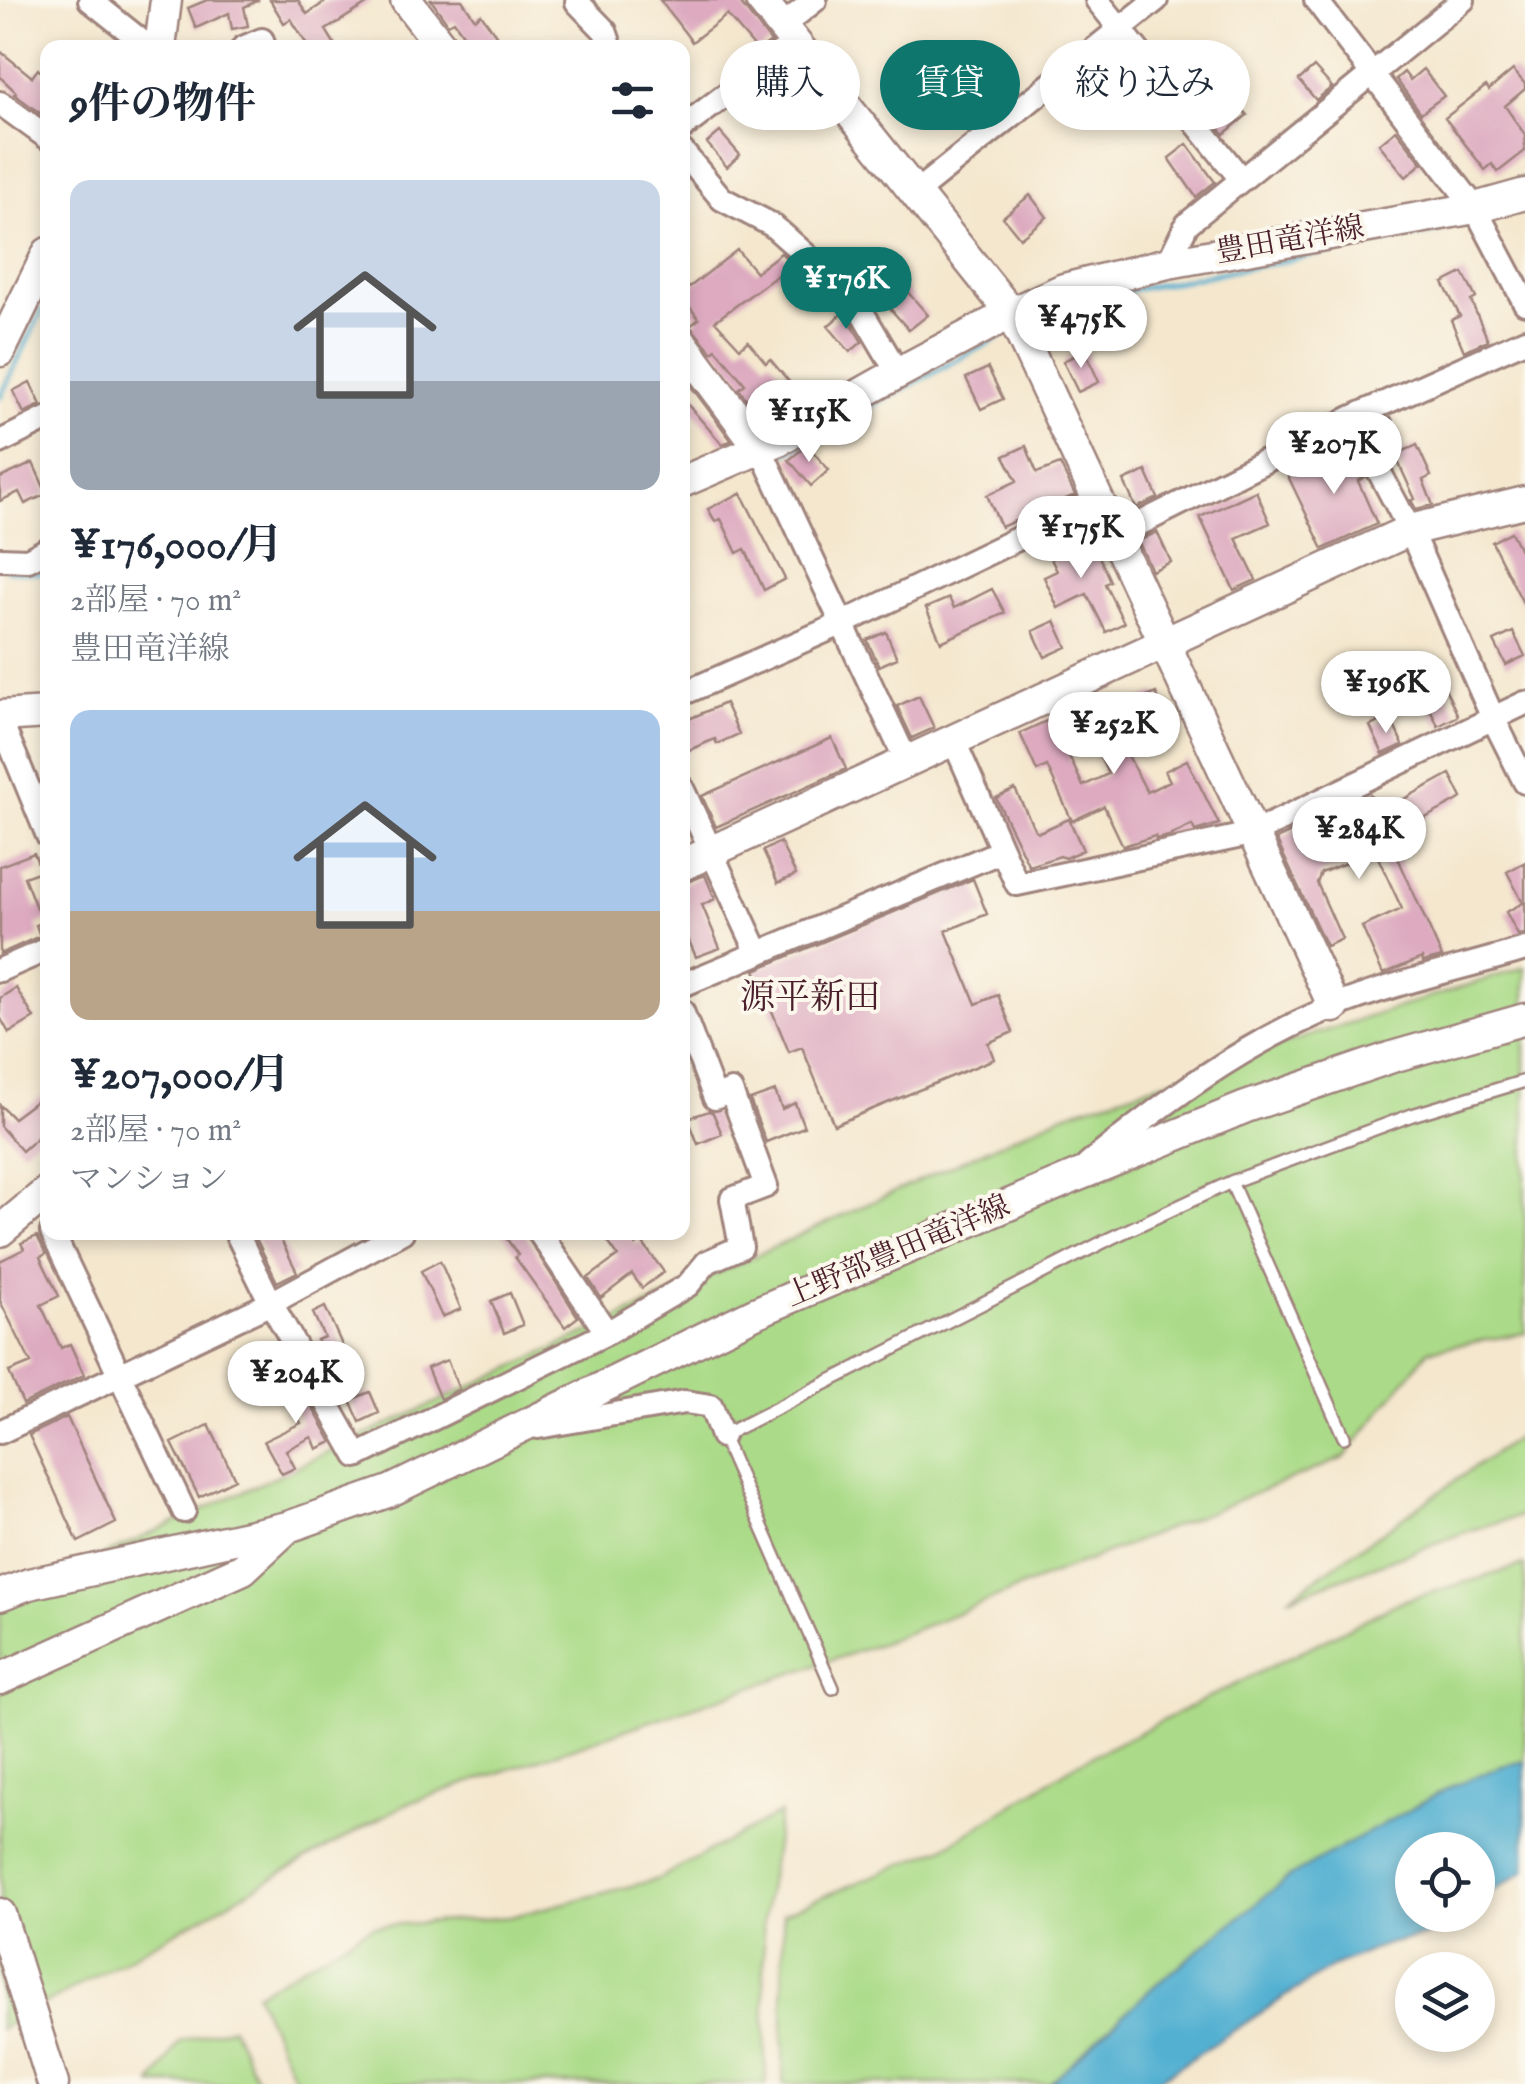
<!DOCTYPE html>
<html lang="ja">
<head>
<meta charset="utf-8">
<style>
  :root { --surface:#fff; --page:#f6f6f7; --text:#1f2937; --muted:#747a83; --accent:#0f766e }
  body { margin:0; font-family:"IM FELL English","Noto Serif JP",serif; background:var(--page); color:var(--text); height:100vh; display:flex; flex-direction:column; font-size:38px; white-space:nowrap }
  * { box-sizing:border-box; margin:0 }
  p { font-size:32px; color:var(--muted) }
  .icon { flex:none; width:55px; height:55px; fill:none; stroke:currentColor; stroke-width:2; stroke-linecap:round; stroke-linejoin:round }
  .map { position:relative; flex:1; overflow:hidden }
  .panel { position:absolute; left:40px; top:40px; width:650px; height:1200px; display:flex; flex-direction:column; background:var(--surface); border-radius:20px; box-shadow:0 5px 15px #0003 }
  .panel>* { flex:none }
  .guide { position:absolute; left:720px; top:40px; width:655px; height:90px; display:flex; gap:20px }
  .buttons { position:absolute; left:1395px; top:1832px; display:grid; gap:20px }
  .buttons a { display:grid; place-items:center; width:100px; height:100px; border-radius:50%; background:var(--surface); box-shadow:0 5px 15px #0003; font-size:50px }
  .price { position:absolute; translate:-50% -85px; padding:0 22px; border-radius:35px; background:#fff; color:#222; font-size:32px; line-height:65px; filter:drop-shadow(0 2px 5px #0008) }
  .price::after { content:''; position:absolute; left:50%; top:60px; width:30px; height:22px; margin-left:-15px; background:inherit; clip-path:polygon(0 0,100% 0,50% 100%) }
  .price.on { background:var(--accent); color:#fff }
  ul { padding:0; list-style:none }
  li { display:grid; align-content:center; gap:20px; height:530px; padding:0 30px }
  li span { display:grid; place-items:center; height:310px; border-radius:20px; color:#555 }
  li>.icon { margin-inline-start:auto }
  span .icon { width:180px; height:180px; fill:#fffc; stroke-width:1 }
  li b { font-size:42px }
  h2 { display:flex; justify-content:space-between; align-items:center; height:120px; padding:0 30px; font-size:42px }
  .pill { padding:0 35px; border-radius:45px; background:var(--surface); box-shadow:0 5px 15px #0003; font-size:35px; line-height:90px }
  .pill.on { background:var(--accent); color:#fff }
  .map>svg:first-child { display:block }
  .green { fill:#abdb88; stroke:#7a7d5a; stroke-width:2.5 }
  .water { fill:#53b0d1; stroke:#4e687e; stroke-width:2.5 }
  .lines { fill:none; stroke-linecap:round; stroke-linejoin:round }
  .stream { stroke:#53b0d1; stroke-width:5 }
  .building { fill:#ddaac0; fill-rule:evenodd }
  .lane-casing { stroke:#9f837c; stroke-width:16 }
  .street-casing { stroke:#9f837c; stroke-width:28 }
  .secondary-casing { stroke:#9f837c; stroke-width:35 }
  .lane { stroke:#fff; stroke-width:11 }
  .street { stroke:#fff; stroke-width:22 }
  .secondary { stroke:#fff; stroke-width:30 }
  .labels { text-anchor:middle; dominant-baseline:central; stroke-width:8; stroke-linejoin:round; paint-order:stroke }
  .street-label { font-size:30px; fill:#4a1f2b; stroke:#fbf7ec }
  .quarter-label { font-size:35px; fill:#4a1f2b; stroke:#fbf7ec }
</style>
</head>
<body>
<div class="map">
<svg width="1525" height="2084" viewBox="0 0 1525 2084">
  <rect width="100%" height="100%" fill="#fbf7ec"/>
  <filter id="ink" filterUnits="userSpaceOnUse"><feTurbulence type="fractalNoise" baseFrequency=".01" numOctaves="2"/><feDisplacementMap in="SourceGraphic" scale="20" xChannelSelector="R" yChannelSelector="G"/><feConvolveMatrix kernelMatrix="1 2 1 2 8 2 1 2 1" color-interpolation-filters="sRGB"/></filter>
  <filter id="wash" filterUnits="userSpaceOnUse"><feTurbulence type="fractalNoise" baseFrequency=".0048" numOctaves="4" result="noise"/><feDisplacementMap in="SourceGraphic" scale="40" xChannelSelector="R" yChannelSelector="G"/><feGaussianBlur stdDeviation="2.25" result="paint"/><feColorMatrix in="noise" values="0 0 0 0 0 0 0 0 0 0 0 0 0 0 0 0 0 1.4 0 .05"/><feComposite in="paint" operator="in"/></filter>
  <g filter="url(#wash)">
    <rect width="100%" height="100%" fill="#f4e7ce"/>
    <!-- green -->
    <path class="green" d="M1525 967V1333L1429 1350 1344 1458 882 1643 406 1804 0 2029V1603L1064 1114Z
      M1525 1432V1515L1474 1529 1288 1598Z
      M1525 1565V1763L1052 2084H783V1913L947 1846 1078 1763 1402 1601Z
      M780 1813 763 1922 766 2084H297L256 1993 372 1926 510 1917 658 1879Z
      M232 2027 259 2084H152L180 2041Z"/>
    <!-- water -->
    <path class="water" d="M1525 1761V1871L1478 1900V1850H1412V1915H1451L1426 1936 1387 1944 1331 1967 1152 2084H1049L1154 1986 1290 1876 1452 1786 1502 1766Z"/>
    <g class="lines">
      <!-- stream -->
      <path class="stream" d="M1028 324 1101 296 1438 231 1449 226
        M0 397 48 299
        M785 453 1008 332
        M8 570 48 574"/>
    </g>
    <g id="blocks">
      <!-- building -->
      <path class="building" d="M207 0H259L244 7 248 26 232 29 229 13 196 28 188 8Z
        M270 0H298L307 14 328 0H373L326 30 337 48H309L291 19 284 23Z
        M431 0H462L475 19 481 14 498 38 485 48H473L454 21 448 24Z
        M660 0H743L741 4 771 42 758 51 727 15 692 42Z
        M0 51 32 77 38 69 48 78V119L14 94 16 92 0 77Z
        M1314 67 1332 87 1316 100 1299 80Z
        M1423 69 1444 96 1421 113 1396 79 1404 72 1410 80Z
        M1513 70 1525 84V89L1505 106 1525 135V151L1498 172 1492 164 1485 170 1445 118 1486 86 1489 90Z
        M767 86 787 110 774 121 754 97Z
        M1224 88 1247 115 1224 134 1202 107Z
        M1396 130 1422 163 1406 177 1379 144Z
        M720 132 740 155 727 167 707 143Z
        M1187 144 1215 182 1196 197 1169 158Z
        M1030 195 1047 217 1020 238 1003 217Z
        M737 250 756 272 781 253 793 264 715 321 740 348 748 341 766 363 770 359 807 403 766 425 739 389 745 384 716 349 712 352 690 326 699 319 682 297V293Z
        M1463 273 1476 298 1471 301 1488 340 1464 351 1451 320 1460 316 1443 283Z
        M905 289 928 315 909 330 887 305Z
        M844 312 862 342 850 352 828 326Z
        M1085 351 1099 382 1078 392 1063 361Z
        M988 368 1003 399 981 409 966 378Z
        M30 382 41 405 24 413 13 391Z
        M690 385 731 440V441L722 444 682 398V391Z
        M1391 417 1403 443 1385 451 1372 425Z
        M807 445 829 470 811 486 789 460Z
        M1417 445 1431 476 1423 480 1433 505 1416 509 1411 500 1415 499 1395 455Z
        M1026 446 1037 473 1060 464 1075 495 1001 527 987 495 1017 481 1004 456Z
        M1349 447 1365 477 1358 481 1377 524 1323 549 1287 474Z
        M33 463 47 494 25 504 19 492 0 501V478Z
        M1146 471 1158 498 1136 508 1124 481Z
        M1256 491 1270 523 1236 538 1256 580 1234 590 1200 517Z
        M741 493 785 579 764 590 745 549 737 553 721 519 715 521 708 509Z
        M1157 532 1171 562 1152 571 1138 541Z
        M1511 532 1525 560V607L1492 542Z
        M1065 533 1077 559 1096 550 1110 581 1105 584 1124 623 1106 632 1087 594 1058 608 1044 577 1057 571 1043 543Z
        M992 589 1005 613 941 642 926 608 949 598 954 608Z
        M1055 621 1067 647 1045 657 1033 631Z
        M886 632 897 658 879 666 867 640Z
        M1513 632 1525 656 1506 665 1494 641Z
        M1444 686 1458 716 1438 726 1424 695Z
        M1156 693 1170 724 1148 734 1134 703Z
        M919 696 934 728 912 738 897 706Z
        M1101 696 1113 722 1111 723 1147 792 1170 781 1165 771 1187 760 1219 824 1195 831 1192 825 1169 836 1156 839 1155 836 1123 846 1104 806 1072 821 1047 766 1037 771 1020 733ZM1094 744 1108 774 1083 786 1069 756Z
        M725 703 739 734 717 744 715 739 682 753V722Z
        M1390 717 1403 745 1383 754 1370 726Z
        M832 738 846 769 716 827 702 796Z
        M1450 774 1462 798 1414 824 1402 800Z
        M1015 789 1035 830 1039 832 1069 819 1083 850 1065 858 1060 856 1029 866 996 798Z
        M1370 795 1442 957 1423 962 1422 958 1383 974 1362 927 1402 909 1375 851 1321 873 1317 883 1342 939 1326 946 1276 839Z
        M780 842 796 875 778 883 763 851Z
        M34 853 41 871 24 877 36 908 48 902V920L36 925 40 936 0 954V866Z
        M1525 862V934L1518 935 1506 912 1523 903 1507 872Z
        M705 875 715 899 702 905 720 948 696 957 682 925V884Z
        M973 879 987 914 946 931 976 1004 998 995 1013 1032 988 1043 994 1059 834 1125 802 1047 789 1052 755 970Z
        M16 988 34 1018 9 1033 0 1017V998Z
        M775 1091 782 1109 795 1103 804 1127 766 1142 750 1100Z
        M48 1092V1128L22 1151 0 1126V1105L13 1118Z
        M709 1111 713 1113 722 1134 698 1144 688 1118Z
        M253 1232H277L297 1272 277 1282Z
        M502 1232H524L578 1317 565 1327 515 1257 518 1255Z
        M601 1232H627L636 1245 641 1241 664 1272 642 1288 632 1274 601 1298 588 1278 618 1256Z
        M37 1236 46 1254 40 1257 59 1296 41 1305 61 1348 70 1344 84 1375 23 1404 9 1372 31 1363 0 1301V1261L24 1249 21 1243Z
        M440 1261 461 1309 442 1317 421 1271Z
        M510 1293 523 1325 504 1333 491 1301Z
        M325 1307 351 1365 340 1370 335 1359 327 1362 317 1340 324 1337 313 1313Z
        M447 1360 459 1389 440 1399 427 1368Z
        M294 1375 332 1442 317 1449 312 1437 286 1450 295 1468 282 1474 264 1441 301 1423 287 1395 281 1398 274 1384Z
        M370 1392 379 1413 360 1422 350 1400Z
        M67 1417 116 1523 78 1542 29 1435Z
        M209 1425 235 1479 199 1497 172 1443Z"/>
    </g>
  </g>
  <g filter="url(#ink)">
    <use href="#blocks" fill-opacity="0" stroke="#9f837c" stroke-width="2.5"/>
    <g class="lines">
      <!-- lane casing -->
      <g class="lane-casing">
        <path id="lane" d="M1231 1182 1344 1437
          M833 1688 722 1436 1111 1238 1231 1182 1412 1115 1525 1081"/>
      </g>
      <!-- street casing -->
      <g class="street-casing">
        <path id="street" d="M90 0 150 48
          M1097 0 1241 179
          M1316 0 1475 208 1525 303
          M577 2 605 31 611 48
          M782 26 815 0
          M243 48 262 40 264 48
          M0 103 48 138
          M682 128 794 43
          M682 151 722 199 772 225 853 297 898 373
          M915 193 1156 0
          M1168 263 1187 224 1463 0
          M1351 418 1410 530 1493 718 1525 782
          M0 442 48 418
          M760 448 906 760
          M1115 536 1351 418 1525 340
          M0 559 28 560 48 549
          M682 694 841 624 1098 500
          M0 719 48 836
          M953 739 1017 884 1251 834 1525 703
          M682 788 757 951
          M0 970 48 949
          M682 985 1002 851
          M1088 1165C1162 1103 1244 1043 1333 1007 1392 983 1463 968 1525 949
          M52 1232 184 1511
          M236 1232 271 1303 357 1456 607 1333 688 1285 707 1262 741 1247 732 1199 766 1186 731 1091 715 1098 682 1011
          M539 1232 607 1333
          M538 1427 685 1402 711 1406 722 1436
          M0 1432 271 1303 402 1232"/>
      </g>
      <!-- secondary casing -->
      <g class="secondary-casing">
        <path id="secondary" d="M406 0 443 48
          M761 0 1011 313 1334 1007
          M160 48 166 0
          M682 343 760 448
          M0 351 48 253
          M682 482 777 441 898 373 1011 313 1064 289 1168 263 1475 208 1525 194
          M0 716 48 713
          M682 865 1410 530 1525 502
          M0 1231 48 1191
          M0 1595 29 1584 288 1527 390 1491 755 1313 1074 1177 1246 1107 1392 1057 1525 1019
          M0 1679 243 1569 287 1528
          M0 1914 53 2084"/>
      </g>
      <!-- lane -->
      <use href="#lane" class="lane"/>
      <!-- street -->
      <use href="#street" class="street"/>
      <!-- secondary -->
      <use href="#secondary" class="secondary"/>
    </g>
  </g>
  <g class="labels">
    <!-- street labels -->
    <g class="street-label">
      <text transform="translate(1290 241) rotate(-10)">豊田竜洋線</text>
      <text transform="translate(898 1252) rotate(-23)">上野部豊田竜洋線</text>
    </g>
    <!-- quarter labels -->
    <g class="quarter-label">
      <text x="810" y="998">源平新田</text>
    </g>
  </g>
</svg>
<div class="buttons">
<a><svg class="icon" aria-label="locate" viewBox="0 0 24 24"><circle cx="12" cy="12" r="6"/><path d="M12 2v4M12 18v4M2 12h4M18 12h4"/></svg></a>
<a><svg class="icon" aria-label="layers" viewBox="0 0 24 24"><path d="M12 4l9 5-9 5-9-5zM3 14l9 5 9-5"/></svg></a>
</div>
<b class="price on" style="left:846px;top:332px">¥176K</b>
<b class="price" style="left:1081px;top:371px">¥475K</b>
<b class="price" style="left:809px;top:465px">¥115K</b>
<b class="price" style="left:1334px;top:497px">¥207K</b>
<b class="price" style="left:1081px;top:581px">¥175K</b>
<b class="price" style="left:1386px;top:736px">¥196K</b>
<b class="price" style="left:1114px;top:777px">¥252K</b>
<b class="price" style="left:1359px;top:882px">¥284K</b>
<b class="price" style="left:296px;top:1426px">¥204K</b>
<div class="guide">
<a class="pill">購入</a>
<a class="pill on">賃貸</a>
<a class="pill">絞り込み</a>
</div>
<section class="panel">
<h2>9件の物件<svg class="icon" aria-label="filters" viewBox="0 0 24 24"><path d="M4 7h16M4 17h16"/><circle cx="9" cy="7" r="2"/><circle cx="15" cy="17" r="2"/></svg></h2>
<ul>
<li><span style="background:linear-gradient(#c9d6e8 65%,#9aa5b1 0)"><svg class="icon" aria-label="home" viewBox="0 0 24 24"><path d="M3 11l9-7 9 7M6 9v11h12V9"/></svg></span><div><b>¥176,000/月</b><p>2部屋 · 70 m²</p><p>豊田竜洋線</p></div></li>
<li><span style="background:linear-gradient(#a9c7e8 65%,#b9a48a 0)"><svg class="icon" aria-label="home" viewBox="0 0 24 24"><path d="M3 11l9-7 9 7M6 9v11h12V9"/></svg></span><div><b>¥207,000/月</b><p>2部屋 · 70 m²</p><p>マンション</p></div></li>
</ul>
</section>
</div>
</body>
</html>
